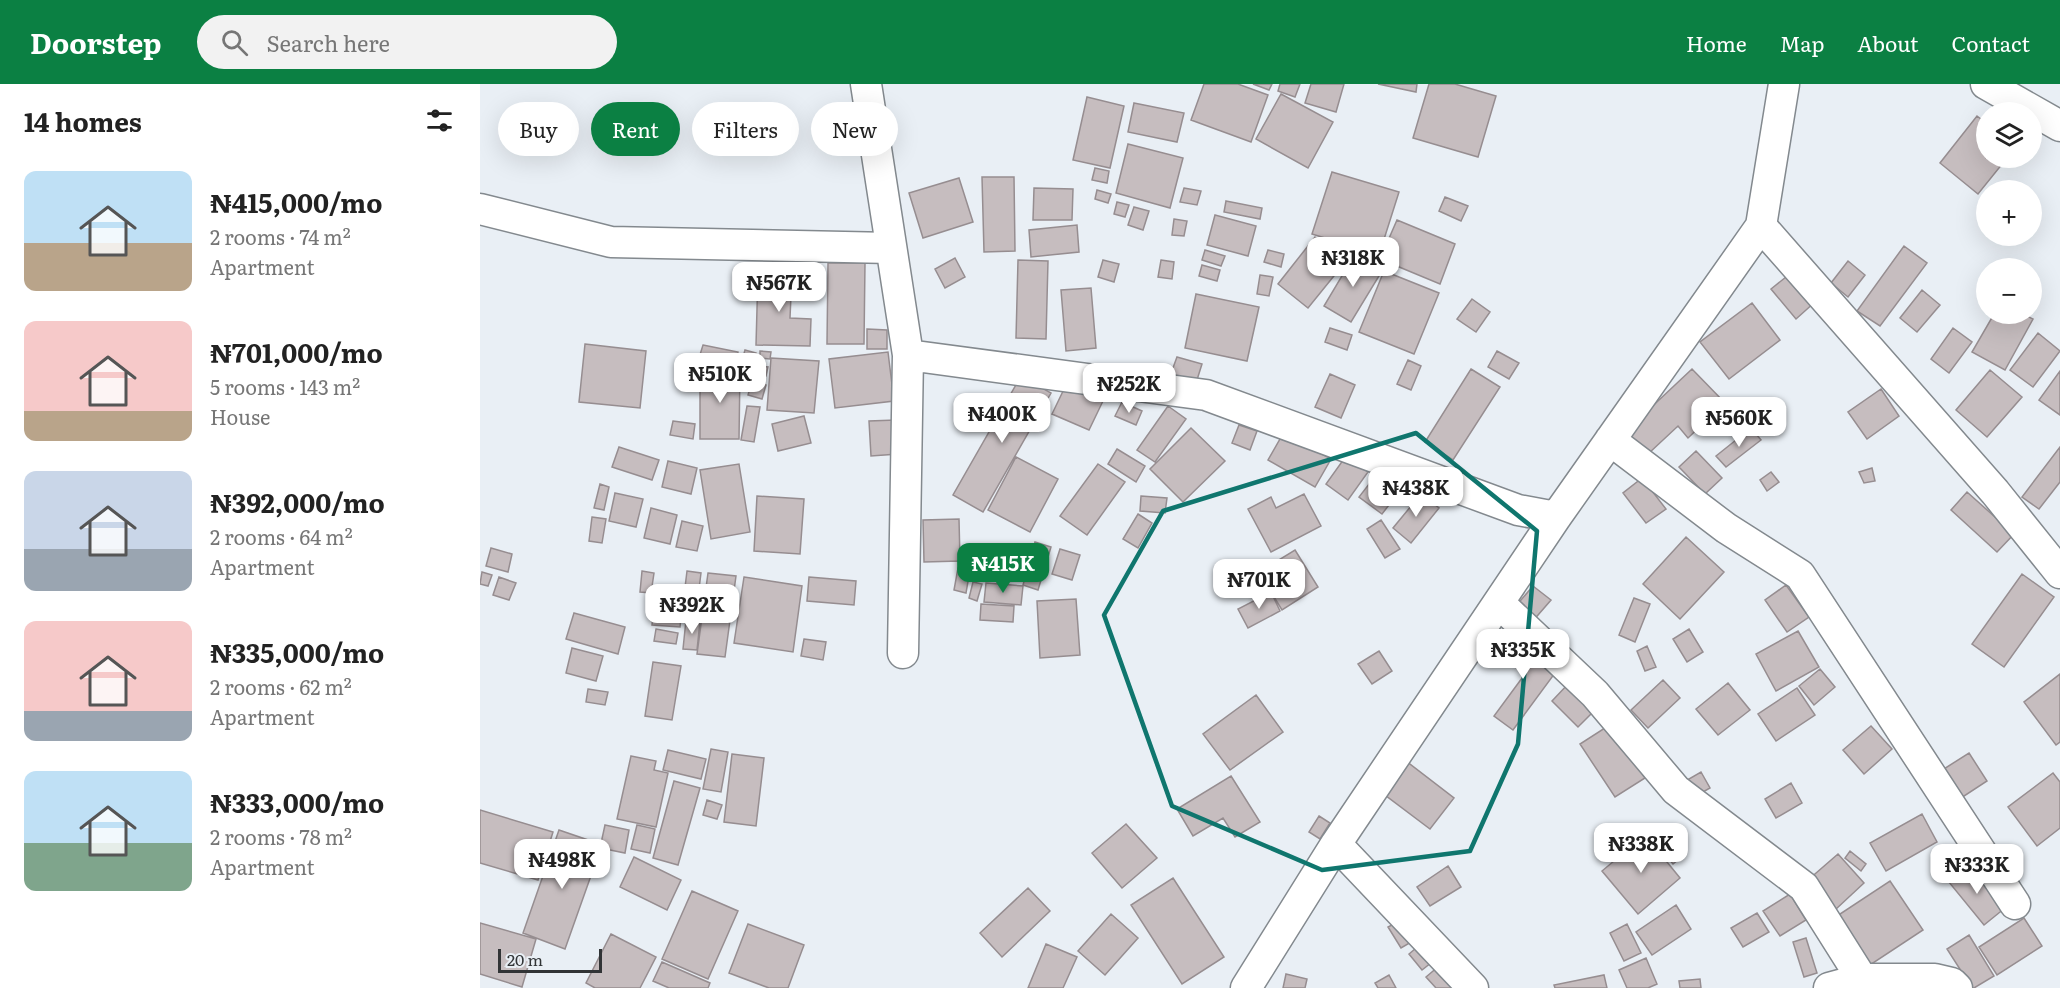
<!DOCTYPE html>
<html lang="en">
<head>
<meta charset="utf-8">
<style>
  :root { --surface:#fff; --page:#f2f2f2; --text:#222; --muted:#767676; --accent:#0b8043 }
  body { margin:0; font-family:Literata,serif; background:var(--page); color:var(--text); height:100vh; display:flex; flex-direction:column; font-size:22px; white-space:nowrap }
  * { box-sizing:border-box; margin:0 }
  p { font-size:20px; color:var(--muted) }
  .icon { flex:none; width:33px; height:33px; fill:none; stroke:currentColor; stroke-width:2; stroke-linecap:round; stroke-linejoin:round }
  .map { position:relative; flex:1; overflow:hidden }
  .sheet { display:flex; flex-direction:column; background:var(--surface); width:480px }
  .sheet>* { flex:none }
  .hud { position:absolute; left:18px; top:18px; width:570px; height:54px; display:flex; gap:12px }
  .fabs { position:absolute; left:1496px; top:18px; display:grid; gap:12px }
  .fabs a { display:grid; place-items:center; width:66px; height:66px; border-radius:50%; background:var(--surface); box-shadow:0 6px 24px #0002; font-size:30px }
  .scale { position:absolute; left:18px; bottom:15px; width:104px; box-sizing:border-box; padding-left:6px; border:3px solid #313436; border-top:0; font-size:16px; line-height:21px; white-space:nowrap; color:#313436; -webkit-text-stroke:4px #e9eff5; paint-order:stroke }
  .price { position:absolute; translate:-50% -51px; padding:0 14px; border-radius:12px; background:#fff; color:#222; font-size:20px; line-height:39px; filter:drop-shadow(0 2px 3px #0008) }
  .price::after { content:''; position:absolute; left:50%; top:36px; width:18px; height:14px; margin-left:-9px; background:inherit; clip-path:polygon(0 0,100% 0,50% 100%) }
  .price.active { background:var(--accent); color:#fff }
  ul { padding:0; list-style:none }
  li { display:flex; align-items:center; gap:18px; height:150px; padding:0 24px }
  li span { display:grid; place-items:center; flex:none; width:168px; height:120px; border-radius:12px; color:#555 }
  li>.icon { margin-inline-start:auto }
  span .icon { width:72px; height:72px; fill:#fffc; stroke-width:1 }
  li b { font-size:26px }
  h2 { display:flex; justify-content:space-between; align-items:center; height:72px; padding:0 24px; font-size:26px }
  .tag { padding:0 21px; border-radius:27px; background:var(--surface); box-shadow:0 6px 24px #0002; font-size:21px; line-height:54px }
  .tag.active { background:var(--accent); color:#fff }
  header { display:flex; align-items:center; gap:36px; box-sizing:border-box; height:84px; padding:0 30px; background:var(--accent); color:#fff }
  header strong { font-size:28px }
  nav { display:flex; gap:33px; margin-inline-start:auto; font-size:21px }
  .search { width:420px; height:54px; background:var(--page); display:flex; align-items:center; gap:15px; box-sizing:border-box; padding:0 21px; border-radius:33px; color:var(--muted); font-size:22px }
  main { display:flex; flex:1; min-height:0 }
  .map>svg:first-child { display:block }
  .building { fill:#c6bdbf; stroke:#968d90; stroke-width:1.5 }
  .lines { fill:none; stroke-linecap:round; stroke-linejoin:round }
  .minor-casing { stroke:#83898e; stroke-width:33 }
  .minor { stroke:#fff; stroke-width:30 }
  .marked { fill:none; stroke:#0f766e; stroke-width:4.5; stroke-linejoin:round }
</style>
</head>
<body>
<header>
<strong>Doorstep</strong>
<div class="search"><svg class="icon" aria-label="search" viewBox="0 0 24 24"><circle cx="10" cy="10" r="6"/><path d="M15 15l6 6"/></svg>Search here</div>
<nav><a>Home</a><a>Map</a><a>About</a><a>Contact</a></nav>
</header>
<main>
<section class="sheet">
<h2>14 homes<svg class="icon" aria-label="filters" viewBox="0 0 24 24"><path d="M4 7h16M4 17h16"/><circle cx="9" cy="7" r="2"/><circle cx="15" cy="17" r="2"/></svg></h2>
<ul>
<li><span style="background:linear-gradient(#bfe0f5 60%,#b9a48a 0)"><svg class="icon" aria-label="home" viewBox="0 0 24 24"><path d="M3 11l9-7 9 7M6 9v11h12V9"/></svg></span><div><b>₦415,000/mo</b><p>2 rooms · 74 m²</p><p>Apartment</p></div></li>
<li><span style="background:linear-gradient(#f6c9c9 75%,#b9a48a 0)"><svg class="icon" aria-label="home" viewBox="0 0 24 24"><path d="M3 11l9-7 9 7M6 9v11h12V9"/></svg></span><div><b>₦701,000/mo</b><p>5 rooms · 143 m²</p><p>House</p></div></li>
<li><span style="background:linear-gradient(#c9d6e8 65%,#9aa5b1 0)"><svg class="icon" aria-label="home" viewBox="0 0 24 24"><path d="M3 11l9-7 9 7M6 9v11h12V9"/></svg></span><div><b>₦392,000/mo</b><p>2 rooms · 64 m²</p><p>Apartment</p></div></li>
<li><span style="background:linear-gradient(#f6c9c9 75%,#9aa5b1 0)"><svg class="icon" aria-label="home" viewBox="0 0 24 24"><path d="M3 11l9-7 9 7M6 9v11h12V9"/></svg></span><div><b>₦335,000/mo</b><p>2 rooms · 62 m²</p><p>Apartment</p></div></li>
<li><span style="background:linear-gradient(#bfe0f5 60%,#7fa58c 0)"><svg class="icon" aria-label="home" viewBox="0 0 24 24"><path d="M3 11l9-7 9 7M6 9v11h12V9"/></svg></span><div><b>₦333,000/mo</b><p>2 rooms · 78 m²</p><p>Apartment</p></div></li>
</ul>
</section>
<div class="map">
<svg width="1580" height="904" viewBox="0 0 1580 904">
  <rect width="100%" height="100%" fill="#e9eff5"/>
  <!-- building -->
  <path class="building" d="M724 0H758L788 11 771 58 711 36Z
    M773 0H792L789 6Z
    M800 0H820L815 13 798 7Z
    M831 0H864L856 28 825 19Z
    M898 0H937L936 8Z
    M949 0H975L1016 12 998 73 933 54Z
    M801 10 853 38 828 84 776 55Z
    M607 13 644 22 630 84 593 76Z
    M654 19 704 29 697 58 648 48Z
    M1497 32 1506 39V74H1527L1498 110 1460 79Z
    M648 60 703 74 690 124 636 109Z
    M615 84 629 87 627 99 612 96Z
    M852 88 919 108 899 171 832 150Z
    M502 93H534L535 167 504 168Z
    M479 94 493 138 443 154 429 109Z
    M554 104 593 105 592 136H553Z
    M704 104 721 107 717 121 700 118Z
    M617 106 631 110 628 119 615 115Z
    M965 113 988 122 981 137 959 127Z
    M746 117 782 124 780 135 744 128Z
    M637 118 649 121 645 133 634 130Z
    M654 123 669 127 663 146 648 141Z
    M735 131 776 142 768 172 727 161Z
    M694 135 707 137 704 152 692 151Z
    M917 136 975 160 960 200 900 175Z
    M597 141 599 168 551 173 549 146Z
    M835 153 866 177 828 224 798 200Z
    M1424 162 1447 179 1400 242 1377 227Z
    M725 166 745 172 741 182 722 176Z
    M788 166 804 170 801 183 784 178Z
    M875 170 902 187 871 238 844 222Z
    M475 174 485 193 465 204 455 185Z
    M538 176 568 177 566 255 536 254Z
    M623 176 639 180 634 198 618 193Z
    M681 176 694 178 692 195 678 193Z
    M1368 177 1385 191 1368 213 1351 199Z
    M348 179H385L384 260H347Z
    M722 181 740 186 737 197 719 192Z
    M904 187 959 209 934 270 879 248Z
    M278 189H312L310 234 331 235 330 262 276 261Z
    M1311 189 1335 218 1316 235 1291 205Z
    M780 191 793 193 789 212 777 210Z
    M611 204 616 264 586 267 581 206Z
    M1442 206 1460 221 1437 248 1420 234Z
    M716 210 779 223 767 277 705 264Z
    M992 215 1010 228 996 248 977 235Z
    M1272 219 1300 256 1249 295 1220 258Z
    M1514 230H1543L1553 235 1525 286 1492 268Z
    M850 244 872 251 867 266 845 258Z
    M1473 244 1492 258 1469 289 1451 275Z
    M387 245 407 246V265H387Z
    M1558 249 1580 267 1553 303 1530 286Z
    M105 260 166 267 160 324 99 318Z
    M223 261 258 268 255 281 219 274Z
    M265 266 276 269 271 287 260 284Z
    M280 267 291 268 290 275 280 274Z
    M1017 267 1039 279 1029 295 1008 283Z
    M408 268 414 317 355 324 349 275Z
    M697 273 722 280 716 299 690 292Z
    M291 274 339 277 334 329 287 326Z
    M928 276 941 282 931 306 917 300Z
    M273 281 288 283 286 292 271 291Z
    M991 285 1020 303 973 376 945 358Z
    M1212 285 1245 319 1208 354 1198 342 1168 370 1146 347Z
    M220 286H260L259 355H220Z
    M1510 286 1542 313 1507 353 1476 326Z
    M1580 287V331L1559 316Z
    M850 290 875 301 861 334 835 323Z
    M541 292 571 309 503 428 473 411Z
    M272 297 286 301 282 315 268 311Z
    M586 301 623 317 609 346 572 330Z
    M1401 305 1419 332 1387 355 1368 328Z
    M642 318 662 327 656 341 635 332Z
    M267 322 280 323 274 358 261 356Z
    M688 322 706 335 675 378 657 366Z
    M324 332 331 359 298 367 292 340Z
    M416 336 418 370 391 372 389 337Z
    M193 337 215 340 213 355 190 351Z
    M759 341 777 347 770 366 752 359Z
    M711 344 745 377 703 418 670 385Z
    M1271 344 1281 356 1246 383 1236 372Z
    M804 348 851 375 835 403 788 376Z
    M139 363 179 376 172 396 132 383Z
    M1580 363V398L1559 425 1542 413Z
    M637 365 665 382 656 398 628 380Z
    M1216 367 1242 394 1225 410 1199 383Z
    M866 372 888 388 868 416 846 400Z
    M536 373 578 395 550 448 508 426Z
    M188 377 217 384 211 410 182 403Z
    M259 380 270 448 231 455 220 386Z
    M618 380 645 398 607 451 580 432Z
    M903 382 926 399 902 430 879 413Z
    M1392 384 1395 397 1384 399 1379 388Z
    M1291 388 1299 398 1287 407 1280 396Z
    M1162 394 1186 425 1166 439 1143 409Z
    M120 400 129 403 124 426 114 424Z
    M1487 408 1534 450 1517 468 1471 426Z
    M135 409 163 415 156 443 129 437Z
    M824 410 841 442 791 468 768 425 791 413 796 424Z
    M941 410 959 424 931 459 913 444Z
    M277 412 324 415 320 470 274 467Z
    M661 412 687 414 685 429 660 427Z
    M171 424 197 431 190 460 164 454Z
    M658 430 672 439 658 464 643 455Z
    M112 433 126 435 122 459 109 457Z
    M479 435 480 477 444 478 443 436Z
    M901 436 920 465 905 474 887 445Z
    M202 437 223 442 217 467 196 463Z
    M1206 453 1244 488 1200 535 1163 500Z
    M555 458 571 463 558 506 543 501Z
    M11 464 32 470 28 488 6 482Z
    M580 465 600 471 592 496 572 490Z
    M815 466 838 503 802 526 779 488Z
    M478 484 490 486 486 509 474 506Z
    M162 487 174 489 171 509 160 508Z
    M207 487 221 489 216 529 202 528Z
    M2 488 12 491 8 502 0 500Z
    M228 489 256 492 245 573 217 570Z
    M1542 490 1574 513 1524 583 1492 560Z
    M19 493 36 499 29 516 13 511Z
    M264 493 322 502 313 568 254 559Z
    M329 493 376 497 374 521 327 517Z
    M493 498 502 500 497 517 489 514Z
    M506 499 543 502 541 521 504 518Z
    M1306 501 1329 533 1307 548 1285 516Z
    M1053 502 1071 516 1052 538 1035 523Z
    M791 508 800 527 768 544 758 525Z
    M175 512 203 515 200 543 172 541Z
    M1154 514 1170 520 1155 558 1139 551Z
    M596 515 600 571 560 574 557 517Z
    M501 520 534 522 533 538 500 536Z
    M94 529 145 543 138 570 86 555Z
    M206 536 220 537 217 566 203 565Z
    M176 545 198 549 196 560 174 557Z
    M1209 545 1223 568 1207 578 1193 555Z
    M1318 547 1339 583 1296 607 1276 570Z
    M1031 550 1078 585 1033 646 1014 632 1045 590 1016 569Z
    M324 555 346 558 343 576 321 572Z
    M1167 562 1176 583 1165 587 1157 567Z
    M92 564 123 572 116 597 86 589Z
    M899 567 912 587 892 600 878 580Z
    M173 578 201 582 192 636 165 632Z
    M1340 585 1355 603 1334 621 1319 602Z
    M1580 590V658L1576 661 1544 618Z
    M1183 596 1200 614 1168 644 1151 626Z
    M1089 599 1115 626 1098 643 1072 617Z
    M1248 599 1270 626 1238 651 1216 625Z
    M1317 604 1335 631 1296 657 1278 630Z
    M108 605 128 608 125 621 106 618Z
    M776 611 803 648 750 686 723 650Z
    M1131 640 1165 694 1135 713 1100 660Z
    M1391 642 1412 665 1384 690 1363 666Z
    M231 665 248 668 241 708 223 705Z
    M188 666 226 675 221 695 183 686Z
    M1489 669 1507 697 1475 718 1456 690Z
    M252 670 284 674 276 742 244 738Z
    M151 672 176 677 174 686 188 689 176 743 137 735Z
    M926 677 974 714 950 745 901 708Z
    M1221 688 1230 704 1211 715 1202 699Z
    M1573 689 1580 698V744L1557 762 1528 723Z
    M751 692 780 738 755 753 743 734 713 752 697 725Z
    M194 697 220 704 198 781 173 774Z
    M1311 699 1322 719 1296 734 1285 715Z
    M227 716 242 721 237 735 223 731Z
    M0 726 73 748 58 796 0 779Z
    M1442 730 1457 758 1406 787 1390 759Z
    M839 732 850 739 840 755 829 748Z
    M646 740 677 774 642 804 612 769Z
    M125 741 149 746 145 769 120 764Z
    M157 741 175 745 170 769 151 765Z
    M79 746 111 757 119 769 85 865 43 849Z
    M1165 751 1200 794 1158 830 1122 787Z
    M1188 752 1204 771 1193 780 1177 761Z
    M1370 767 1386 780 1381 787 1365 774Z
    M1358 770 1384 799 1355 826 1328 796Z
    M154 773 201 796 187 826 140 803Z
    M1489 781 1525 824 1504 841 1468 797Z
    M968 782 981 803 950 822 937 803Z
    M693 794 744 873 702 900 651 821Z
    M1410 797 1443 846 1390 881 1357 832Z
    M548 804 570 827 522 873 500 849Z
    M212 807 258 827 228 895 182 875Z
    M1310 810 1326 836 1300 852 1283 827Z
    M1196 821 1211 845 1172 871 1156 848Z
    M1277 829 1289 848 1263 863 1251 844Z
    M631 830 658 854 625 891 598 867Z
    M1544 834 1562 862 1517 891 1499 863Z
    M921 836 933 857 921 864 908 843Z
    M0 839 56 855 42 903 0 890Z
    M268 840 324 861 308 904H289L249 889Z
    M1147 840 1161 869 1144 877 1130 849Z
    M131 850 176 873 160 904H115L106 899Z
    M1489 851 1514 892 1494 904H1492L1467 865Z
    M1326 854 1337 889 1324 893 1313 858Z
    M942 859 956 875 942 886 929 870Z
    M566 860 597 873 583 904H548Z
    M1166 874 1177 900 1168 904H1147L1139 886Z
    M182 878 230 899 228 904H189L173 897Z
    M959 882 980 904H956L946 893Z
    M806 890 827 895 825 904H803Z
    M909 891 916 904H898L895 899Z
    M1124 891 1127 904H1075L1074 901Z
    M1220 895 1221 904H1200L1199 897Z"/>
  <g class="lines">
    <!-- minor casing -->
    <g class="minor-casing">
      <path id="minor" d="M386 0 428 271 423 569
        M1506 0 1580 42
        M0 125 131 158 411 164
        M1281 142 1515 408 1580 489
        M428 271 726 311 1038 426 1076 433
        M1130 356 1246 444 1320 491 1535 820
        M1019 519 1115 610 1196 706 1324 803 1382 895
        M856 760 993 904
        M766 904 856 760 1076 433 1281 142 1304 0
        M1349 904 1382 895H1455L1472 899 1477 904"/>
    </g>
    <!-- minor -->
    <use href="#minor" class="minor"/>
  </g>
  <!-- marked area -->
  <path class="marked" d="M936 349 1057 447 1038 660 990 767 842 786 692 722 624 531 683 427Z"/>
</svg>
<div class="fabs">
<a><svg class="icon" aria-label="layers" viewBox="0 0 24 24"><path d="M12 4l9 5-9 5-9-5zM3 14l9 5 9-5"/></svg></a>
<a>+</a>
<a>−</a>
</div>
<div class="scale">20 m</div>
<b class="price" style="left:873px;top:204px">₦318K</b>
<b class="price" style="left:299px;top:229px">₦567K</b>
<b class="price" style="left:240px;top:320px">₦510K</b>
<b class="price" style="left:649px;top:330px">₦252K</b>
<b class="price" style="left:522px;top:360px">₦400K</b>
<b class="price" style="left:1259px;top:364px">₦560K</b>
<b class="price" style="left:936px;top:434px">₦438K</b>
<b class="price active" style="left:523px;top:510px">₦415K</b>
<b class="price" style="left:779px;top:526px">₦701K</b>
<b class="price" style="left:212px;top:551px">₦392K</b>
<b class="price" style="left:1043px;top:596px">₦335K</b>
<b class="price" style="left:1161px;top:790px">₦338K</b>
<b class="price" style="left:82px;top:806px">₦498K</b>
<b class="price" style="left:1497px;top:811px">₦333K</b>
<div class="hud">
<a class="tag">Buy</a>
<a class="tag active">Rent</a>
<a class="tag">Filters</a>
<a class="tag">New</a>
</div>
</div>
</main>
</body>
</html>
